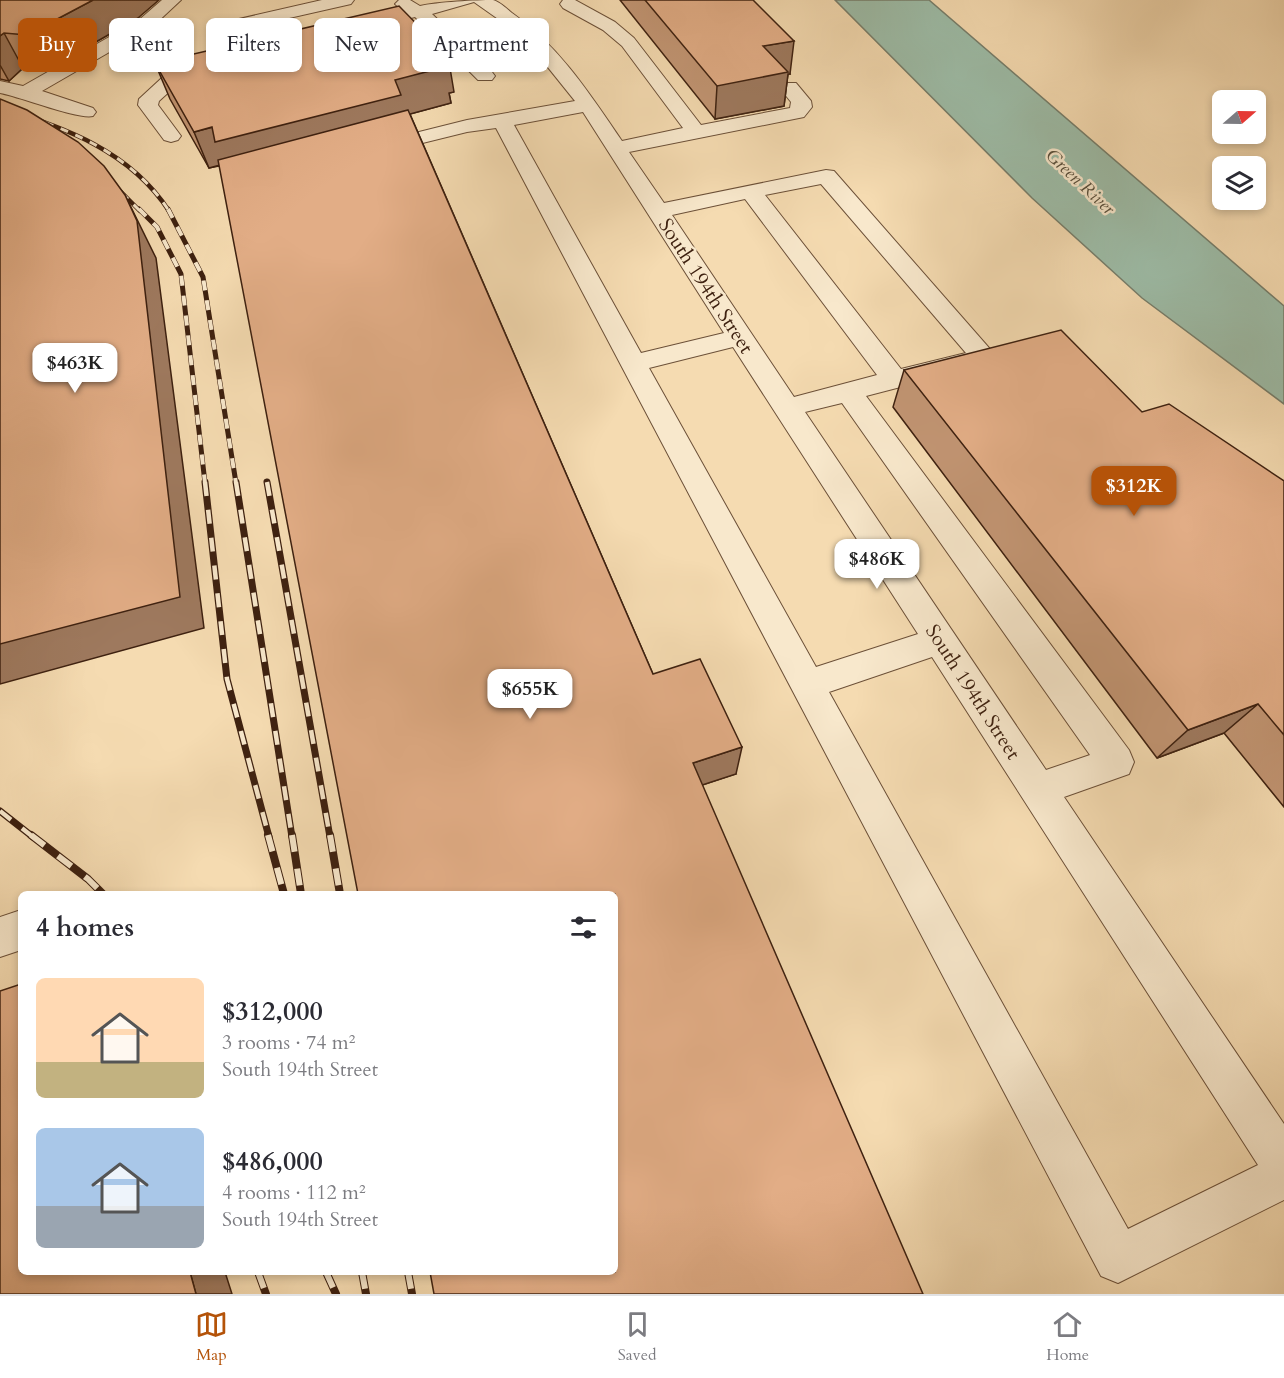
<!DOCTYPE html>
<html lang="en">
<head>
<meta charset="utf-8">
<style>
  :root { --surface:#fff; --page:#f7f7f7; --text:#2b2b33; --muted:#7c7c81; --line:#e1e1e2; --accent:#b45309 }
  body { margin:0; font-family:Cardo,serif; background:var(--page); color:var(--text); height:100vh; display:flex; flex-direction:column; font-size:22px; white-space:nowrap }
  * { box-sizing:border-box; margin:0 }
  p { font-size:20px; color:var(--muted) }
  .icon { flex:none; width:33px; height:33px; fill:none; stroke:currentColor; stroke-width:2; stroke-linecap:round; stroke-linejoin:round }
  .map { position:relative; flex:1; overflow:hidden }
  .panel { position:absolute; left:18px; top:891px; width:600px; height:384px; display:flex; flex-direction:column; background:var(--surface); border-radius:9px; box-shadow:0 3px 9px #0003 }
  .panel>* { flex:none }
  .banner { position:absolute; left:18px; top:18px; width:600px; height:54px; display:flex; gap:12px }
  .needle { width:39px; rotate:70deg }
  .fabs { position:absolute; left:1212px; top:90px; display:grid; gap:12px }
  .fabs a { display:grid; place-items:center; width:54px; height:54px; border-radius:9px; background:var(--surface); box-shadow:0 3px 9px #0003; font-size:30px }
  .price { position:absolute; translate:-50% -51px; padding:0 14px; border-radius:12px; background:#fff; color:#222; font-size:20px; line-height:39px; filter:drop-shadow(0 2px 3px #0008) }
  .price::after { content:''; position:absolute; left:50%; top:36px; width:18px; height:14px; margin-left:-9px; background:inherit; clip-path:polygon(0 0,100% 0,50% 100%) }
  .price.on { background:var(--accent); color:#fff }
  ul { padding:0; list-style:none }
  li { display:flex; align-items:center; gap:18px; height:150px; padding:0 18px }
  li span { display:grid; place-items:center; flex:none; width:168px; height:120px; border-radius:9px; color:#555 }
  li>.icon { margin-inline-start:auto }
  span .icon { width:72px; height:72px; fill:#fffc; stroke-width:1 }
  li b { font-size:26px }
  h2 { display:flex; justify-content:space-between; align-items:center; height:72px; padding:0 18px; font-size:26px }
  .tag { padding:0 21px; border-radius:9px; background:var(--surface); box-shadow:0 3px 9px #0003; font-size:21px; line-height:54px }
  .tag.on { background:var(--accent); color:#fff }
  .menu { display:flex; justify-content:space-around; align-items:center; height:84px; border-top:2px solid var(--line); background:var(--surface); font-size:16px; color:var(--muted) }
  .menu a { display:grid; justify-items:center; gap:3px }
  .menu .on { color:var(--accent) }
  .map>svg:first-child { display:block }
  .water { fill:#9dbca7; stroke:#777e6b; stroke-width:1.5 }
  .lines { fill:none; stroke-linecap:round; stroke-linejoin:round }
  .minor-casing { stroke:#6c5038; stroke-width:2 }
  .minor { fill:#f8e8cc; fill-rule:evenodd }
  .rail-far3-casing { stroke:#3e2110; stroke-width:4.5 }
  .rail-far2-casing { stroke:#3e2110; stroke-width:5 }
  .rail-far1-casing { stroke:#3e2110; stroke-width:7 }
  .rail-casing { stroke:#3e2110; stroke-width:8 }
  .rail-far3 { stroke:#f8e8cc; stroke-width:3; stroke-dasharray:8; stroke-linecap:butt }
  .rail-far2 { stroke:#f8e8cc; stroke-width:4; stroke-dasharray:10; stroke-linecap:butt }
  .rail-far1 { stroke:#f8e8cc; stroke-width:4.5; stroke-dasharray:14; stroke-linecap:butt }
  .rail { stroke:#f8e8cc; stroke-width:6; stroke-dasharray:17; stroke-linecap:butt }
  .wall { fill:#c29573; stroke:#3e2110; stroke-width:1.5 }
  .shaded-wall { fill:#9e795e; stroke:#3e2110; stroke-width:1.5 }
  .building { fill:#e2ad86; stroke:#3e2110; stroke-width:1.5 }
  .labels { text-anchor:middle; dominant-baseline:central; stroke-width:5; stroke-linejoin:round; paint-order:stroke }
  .far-water-label { font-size:18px; font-style:italic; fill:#5a503d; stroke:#f8e8cc }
  .street-label { font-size:20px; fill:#3e2110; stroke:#f8e8cc }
</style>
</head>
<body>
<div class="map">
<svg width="1284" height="1294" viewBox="0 0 1284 1294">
  <rect width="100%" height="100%" fill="#f5dbb1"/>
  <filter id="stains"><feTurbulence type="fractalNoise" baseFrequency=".00333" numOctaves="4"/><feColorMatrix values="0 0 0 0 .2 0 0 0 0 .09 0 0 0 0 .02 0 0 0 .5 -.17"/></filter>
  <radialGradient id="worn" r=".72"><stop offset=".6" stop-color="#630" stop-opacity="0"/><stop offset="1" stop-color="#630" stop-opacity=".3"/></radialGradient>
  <!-- water -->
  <path class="water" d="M835 0H929L1284 306V404L1142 298 1032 198Z"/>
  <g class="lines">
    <!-- minor casing -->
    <g class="minor-casing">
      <path id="minor" d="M162 0H181L151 28 42 91 93 108 96 112 93 116C79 120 21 97 0 93V81L23 86 139 20Z
        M322 0H354L351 4 219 34 213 33 210 29 213 25Z
        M399 0H410L420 6C437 2 477 0 493 0 500 2 507 9 512 13 559 46 590 94 622 141L683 128 622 46 603 30 563 8 560 4 563 0H575L615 22 634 38 701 125 790 108 791 102 779 87 782 83H796L811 101 812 107 804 117 629 152 664 203 826 170 834 171 997 357 993 363 866 396 1129 750 1134 762 1129 774 1064 797 1284 1124V1200L1118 1283 1101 1276 496 128 467 132 378 154 371 152 368 148 371 144 467 120 575 101 534 50 508 26 474 2 432 14 492 72 495 76 492 80H478L415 17 362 30 356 29 353 25 356 21 402 10 395 4ZM583 112 724 333 641 353 514 125ZM821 184 966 353 901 369 765 195ZM745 199 877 375 794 397 672 215ZM733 347 918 634 816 667 649 368ZM842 403 1090 755 1046 770 805 412ZM932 657 1258 1165 1128 1229 829 692Z
        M201 57 208 59 210 63 208 67 192 71 159 101 158 105 181 136 178 140 171 142 164 140 138 105 139 99 178 63Z
        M21 910V950L0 957V917Z"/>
    </g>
    <!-- minor -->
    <use href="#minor" class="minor"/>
    <!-- rail-far3 casing -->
    <g class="rail-far3-casing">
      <path id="rail-far3" d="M0 108C65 127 131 152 169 211
        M111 182 140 211"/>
    </g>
    <!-- rail-far2 casing -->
    <g class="rail-far2-casing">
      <path id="rail-far2" d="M139 209 157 227 181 274 205 483
        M168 209 203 277 236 483"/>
    </g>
    <!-- rail-far1 casing -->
    <g class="rail-far1-casing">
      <path id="rail-far1" d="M205 482 227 679 269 837
        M236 482 292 837
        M267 482 330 837
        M0 811 33 837"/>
    </g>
    <!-- rail casing -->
    <g class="rail-casing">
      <path id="rail" d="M31 835 88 879 103 894
        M268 835 284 894
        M292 835 301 894
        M330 835 340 894
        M258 1272 266 1294
        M326 1272 336 1294
        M362 1272 366 1294
        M408 1272 412 1294"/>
    </g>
    <!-- rail-far3 -->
    <use href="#rail-far3" class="rail-far3"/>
    <!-- rail-far2 -->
    <use href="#rail-far2" class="rail-far2"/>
    <!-- rail-far1 -->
    <use href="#rail-far1" class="rail-far1"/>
    <!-- rail -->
    <use href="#rail" class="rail"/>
  </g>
  <!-- wall -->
  <path class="wall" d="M0 0 138 18 45 71 23 68 9 81 0 79Z
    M620 0H753L790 74H788L784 106 715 119Z
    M155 63 454 92 449 93 451 103 410 114 653 674 736 774 702 785 219 166 209 168 170 99Z
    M904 370 1142 412 1284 481V807L1224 733 1157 758 893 407Z"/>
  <!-- shaded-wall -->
  <path class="shaded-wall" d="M93 0H159L138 18 45 71 27 35Z
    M4 33 23 68 9 81 0 65V36Z
    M794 41 790 74H788L784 106 715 119 717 86 763 46Z
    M448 56 454 92 449 93 451 103 209 168 194 132 395 80 437 59Z
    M125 195 156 258 204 628 0 684V644Z
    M1258 704 1224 733 1157 758 1188 730Z
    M742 747 736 774 690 789 693 763Z
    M190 1272H225L232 1294H196Z"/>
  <!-- building -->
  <path class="building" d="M0 0H93L27 35 4 33 0 36Z
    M645 0H753L794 41 763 46 788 72 717 86Z
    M399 6 448 56 437 59 445 67 395 80 401 95 215 142 212 127 194 132 155 63Z
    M0 99 27 110 78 142 104 166 125 195 137 221 180 597 0 644Z
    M408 110 653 674 700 659 742 747 693 763 923 1294H434L430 1272H615V894H358L218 160Z
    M1061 330 1142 412 1169 404 1284 481V735L1258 704 1188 730 904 370Z
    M21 984V1272H190L196 1294H0V991Z"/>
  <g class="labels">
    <!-- far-water labels -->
    <g class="far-water-label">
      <text transform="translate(1080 182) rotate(43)">Green River</text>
    </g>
    <!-- street labels -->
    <g class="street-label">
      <text transform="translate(706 286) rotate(57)">South 194th Street</text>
      <text transform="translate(973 692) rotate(57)">South 194th Street</text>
    </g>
  </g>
  <rect width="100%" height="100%" filter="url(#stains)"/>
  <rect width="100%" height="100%" fill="url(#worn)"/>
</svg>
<div class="fabs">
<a><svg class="needle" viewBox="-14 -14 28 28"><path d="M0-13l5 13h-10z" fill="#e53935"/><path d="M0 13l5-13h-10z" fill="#7c7c81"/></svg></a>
<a><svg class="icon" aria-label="layers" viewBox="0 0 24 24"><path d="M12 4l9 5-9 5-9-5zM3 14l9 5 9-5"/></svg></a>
</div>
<b class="price" style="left:75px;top:394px">$463K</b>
<b class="price on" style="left:1134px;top:517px">$312K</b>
<b class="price" style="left:877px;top:590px">$486K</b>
<b class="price" style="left:530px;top:720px">$655K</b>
<div class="banner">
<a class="tag on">Buy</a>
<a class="tag">Rent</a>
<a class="tag">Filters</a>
<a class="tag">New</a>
<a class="tag">Apartment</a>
</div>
<section class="panel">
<h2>4 homes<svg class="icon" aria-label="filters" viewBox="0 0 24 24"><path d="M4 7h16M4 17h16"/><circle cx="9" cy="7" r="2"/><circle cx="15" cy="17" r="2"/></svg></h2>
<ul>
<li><span style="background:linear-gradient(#ffd9b3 70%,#c2b280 0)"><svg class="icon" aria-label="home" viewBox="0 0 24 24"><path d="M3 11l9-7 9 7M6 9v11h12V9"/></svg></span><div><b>$312,000</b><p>3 rooms · 74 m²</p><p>South 194th Street</p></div></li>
<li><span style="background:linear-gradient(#a9c7e8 65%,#9aa5b1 0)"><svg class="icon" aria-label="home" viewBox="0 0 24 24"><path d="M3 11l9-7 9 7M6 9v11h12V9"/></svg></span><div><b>$486,000</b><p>4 rooms · 112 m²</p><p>South 194th Street</p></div></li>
</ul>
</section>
</div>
<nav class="menu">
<a class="on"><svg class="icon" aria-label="map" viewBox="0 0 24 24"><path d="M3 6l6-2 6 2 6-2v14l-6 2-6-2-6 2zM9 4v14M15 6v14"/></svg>Map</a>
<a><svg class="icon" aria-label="saved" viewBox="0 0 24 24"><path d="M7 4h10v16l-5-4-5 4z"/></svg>Saved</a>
<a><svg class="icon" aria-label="home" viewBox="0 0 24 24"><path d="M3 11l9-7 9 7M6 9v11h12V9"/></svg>Home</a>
</nav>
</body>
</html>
